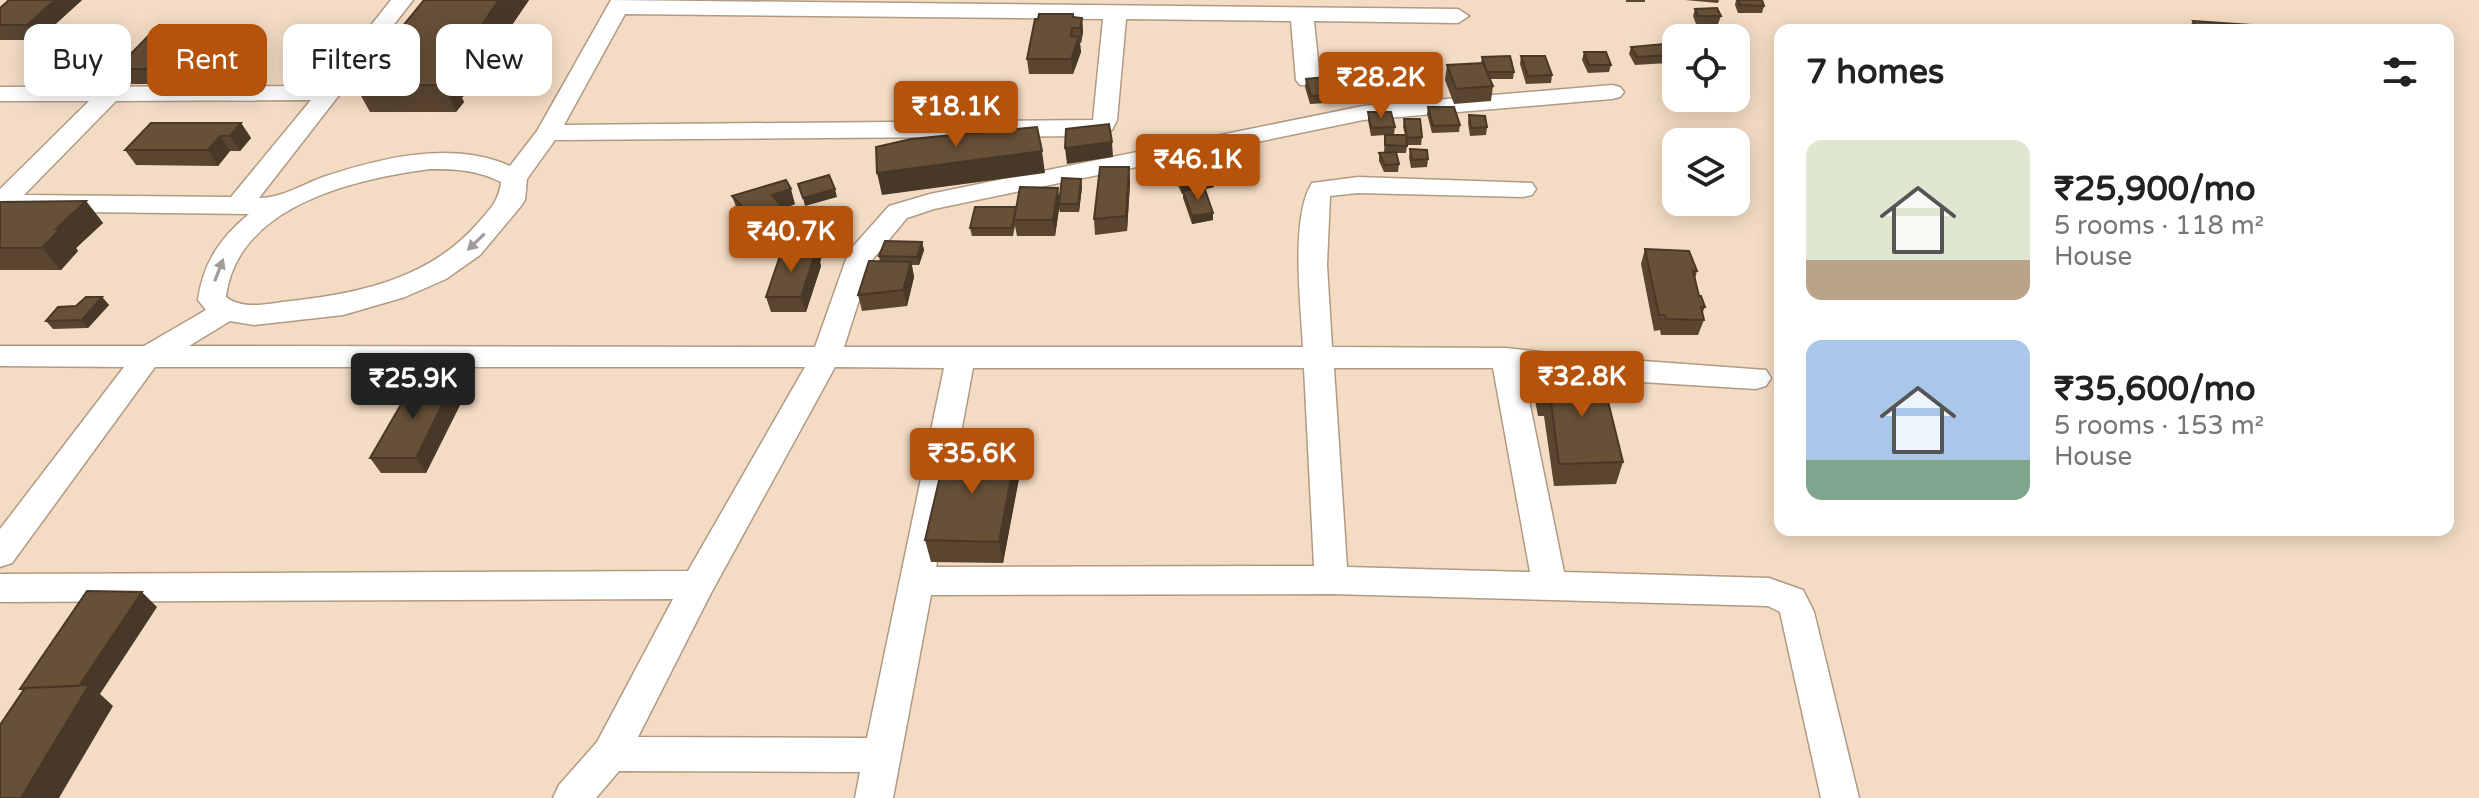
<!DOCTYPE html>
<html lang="en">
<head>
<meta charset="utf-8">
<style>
  :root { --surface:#fff; --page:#f2f2f2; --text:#222; --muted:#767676; --accent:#b45309 }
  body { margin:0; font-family:"Varela Round",sans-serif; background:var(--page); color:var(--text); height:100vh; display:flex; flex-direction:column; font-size:30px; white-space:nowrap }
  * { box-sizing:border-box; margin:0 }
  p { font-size:26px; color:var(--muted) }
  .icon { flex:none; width:44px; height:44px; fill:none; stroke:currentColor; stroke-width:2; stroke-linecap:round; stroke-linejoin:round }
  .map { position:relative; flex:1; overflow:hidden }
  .side { position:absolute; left:1774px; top:24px; width:680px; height:512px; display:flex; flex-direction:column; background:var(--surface); border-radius:16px; box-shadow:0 4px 20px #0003 }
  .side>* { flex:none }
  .guide { position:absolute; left:24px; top:24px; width:760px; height:72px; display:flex; gap:16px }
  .tools { position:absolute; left:1662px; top:24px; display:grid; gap:16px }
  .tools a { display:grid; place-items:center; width:88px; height:88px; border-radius:16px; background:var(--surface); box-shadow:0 4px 20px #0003; font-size:40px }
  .price { position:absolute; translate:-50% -68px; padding:0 18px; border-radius:8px; background:var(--accent); color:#fff; font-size:26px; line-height:52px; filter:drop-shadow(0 2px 4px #0008) }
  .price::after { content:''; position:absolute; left:50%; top:48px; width:24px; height:18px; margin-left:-12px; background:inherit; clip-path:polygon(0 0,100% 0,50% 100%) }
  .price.on { background:#222; color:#fff }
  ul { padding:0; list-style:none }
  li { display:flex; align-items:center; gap:24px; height:200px; padding:0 32px }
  li span { display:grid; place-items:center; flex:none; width:224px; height:160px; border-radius:16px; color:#555 }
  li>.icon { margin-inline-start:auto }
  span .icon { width:96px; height:96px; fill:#fffc; stroke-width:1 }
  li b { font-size:34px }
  h2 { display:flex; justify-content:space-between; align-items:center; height:96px; padding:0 32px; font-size:34px }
  .tag { padding:0 28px; border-radius:16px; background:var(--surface); box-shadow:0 4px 20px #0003; font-size:28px; line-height:72px }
  .tag.on { background:var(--accent); color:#fff }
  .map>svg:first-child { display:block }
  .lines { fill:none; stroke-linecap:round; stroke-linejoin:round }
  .minor-casing { stroke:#b09a83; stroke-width:3 }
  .minor { fill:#fff; fill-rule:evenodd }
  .wall { fill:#594530 }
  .shaded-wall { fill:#483827 }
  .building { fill:#675038; stroke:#483827; stroke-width:2 }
  .oneway { fill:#a09d9b }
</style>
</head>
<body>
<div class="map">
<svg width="2479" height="798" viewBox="0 0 2479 798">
  <rect width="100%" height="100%" fill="#f4dcc4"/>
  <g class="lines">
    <!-- minor casing -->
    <g class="minor-casing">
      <path id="minor" d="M391 0H413L259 198C282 198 301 185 323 177 380 158 452 140 510 166L537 131 611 0 1458 9 1469 16 1458 23 1314 21 1320 80 1316 85H1300L1296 80 1291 21 1126 19 1117 120 1112 130 1093 136 555 140 527 179 525 200 521 206 480 255 446 279 405 297 343 315 254 325 230 321 189 346 815 347 849 251 889 206 930 194 1363 106 1612 85 1620 87 1624 92 1620 97 1612 99 1363 120 934 209 907 218 872 260 844 347H1303C1301 306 1290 217 1312 183L1358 177 1532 183 1536 189 1532 195 1523 197 1358 193 1330 196 1327 265 1332 347 1506 348 1575 356 1766 370 1771 378 1766 386 1756 389 1575 378 1523 371 1564 572 1769 578 1803 590 1814 612 1859 798H1821L1780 612 1768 606 1331 594 931 595 893 798H855L860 772 619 771 596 798H553L559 785 597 742 673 599 0 602V574L688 571 805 367H155L12 563 0 567V529L124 367 0 366V346H144L206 310 198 300C203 263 220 238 249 214L0 211V189L89 101H0V87L323 86ZM625 14 1103 19 1093 120 564 125ZM311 100 231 197 24 195 116 101ZM430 169C456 169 477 170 501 182 499 201 490 209 478 223 430 278 362 293 291 301 270 303 244 311 226 297 237 206 354 179 430 169ZM835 367 944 368 867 738 638 737 710 595ZM973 368H1304L1314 566 936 567ZM1334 368H1493L1530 572 1347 567Z"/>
    </g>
    <!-- minor -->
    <use href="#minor" class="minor"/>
  </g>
  <!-- wall -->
  <path class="wall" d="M9 0H82L38 40H0V8Z
    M424 0H529L462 98 464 102 456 112H370L355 85Z
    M1626 0H1645V2H1626Z
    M1685 0H1719L1718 3Z
    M1736 0H1762L1764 6 1762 13H1738L1735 5Z
    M1695 9 1721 16 1718 24H1696L1693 16Z
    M1073 14V17L1082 18 1083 32 1081 43H1080L1081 52 1073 74H1029L1027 59Z
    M2193 21 2255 30H2190L2189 28Z
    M206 31 254 41 212 86H178L174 80 170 84H126L116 69Z
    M1631 47 1670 55 1668 63 1635 65 1629 54Z
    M1584 52 1611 65 1609 72 1588 73 1582 60Z
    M1521 56 1552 75 1551 83 1526 84 1520 64Z
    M1482 57 1514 72 1513 79H1490L1493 86 1491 101 1454 104 1445 80 1447 65 1481 63Z
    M1306 79 1342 94V102L1310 104 1305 87Z
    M1428 107 1460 125 1459 132 1432 133 1427 114Z
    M1368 112 1395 127 1394 134 1405 135 1403 127 1404 119 1422 137 1421 145H1407L1406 153H1396L1399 164 1398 172H1384L1379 161V153H1384L1385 135 1371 136 1368 120Z
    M1469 115 1487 127 1486 135 1470 136 1468 123Z
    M241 123 251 138 240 151H230L218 166 136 165 125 150Z
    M1410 149 1428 159 1427 167 1411 168 1409 157Z
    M1167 150 1214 172V187L1205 189 1213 213V220L1192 224 1183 198V193L1182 194 1168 165Z
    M1129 167 1130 183 1127 231 1095 235 1094 219Z
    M1081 179 1082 187 1079 212H1060L1059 209 1055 236H1017L1015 226 1013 236H972L970 228 1016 207 1060 197Z
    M732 196 795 204 782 209 786 221 758 234 738 212Z
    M86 201 103 223 76 248 78 251 61 270H0V202Z
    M828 239 820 262 821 266 806 312H771L766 297 787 250Z
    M922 242 924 250 919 265H912L914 277 907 306 862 311 858 295 880 262 879 256Z
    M1645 249 1697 271 1695 279 1699 296 1705 307 1702 314 1704 320 1698 335H1661L1660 330 1654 331 1641 264Z
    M102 297 109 305 88 328 53 329 46 321 76 306Z
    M1546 374 1623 462 1616 484 1554 486 1544 416H1538L1535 400 1540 378H1545Z
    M453 383 463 399 426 473H381L370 458Z
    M1020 473 1003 563 931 562 925 540Z"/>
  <!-- shaded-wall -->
  <path class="shaded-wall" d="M55 0H82L38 40 27 25Z
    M499 0H529L462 98 464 102 456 112 443 85 447 75Z
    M1082 18 1083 32 1081 43 1080 28Z
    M202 25 211 40 168 70 174 80 170 84 160 69Z
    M245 26 254 41 212 86 203 71Z
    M1079 37 1081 52 1073 74 1071 59Z
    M241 123 251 138 240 151 230 136Z
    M220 136 230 151 218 166 208 150Z
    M1112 142 1113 157 1067 164 1065 148Z
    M1042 151 1045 173 882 195 877 173Z
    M1129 167 1130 183 1127 231 1126 216Z
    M1214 172V187L1182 194 1181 178Z
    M1081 179 1082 187 1079 212 1078 204Z
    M1058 188 1060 204H1059V209L1055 236 1053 220Z
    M791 189 795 204 782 209 786 221 758 234 753 218 772 195Z
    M835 189 837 197 805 206 803 198Z
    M86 201 103 223 76 248 78 251 61 270 42 248 56 229Z
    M1213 213V220L1192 224V216Z
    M826 231 828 239 820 262 821 266 806 312 801 297 816 251Z
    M922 242 924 250 919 265 917 257Z
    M911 262 914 277 907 306 903 290Z
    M102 297 109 305 88 328 82 320Z
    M453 383 463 399 426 473 416 458Z
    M1016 451 1020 473 1003 563 999 542Z
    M142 592 157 607 100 694 113 706 59 798H21L78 688Z"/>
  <!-- building -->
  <path class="building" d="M9 0H55L27 25H0V8Z
    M424 0H499L447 75H451L443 85H355Z
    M1738 0H1762L1764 6 1740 5Z
    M1717 8 1721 16H1698L1695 9Z
    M1039 14H1073V17L1082 18 1080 28H1072L1071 36 1079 37 1071 59H1027L1035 19H1038Z
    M2193 21 2251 25 2255 30H2199Z
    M159 25H202L160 69H116Z
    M211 25 245 26 203 71 168 70Z
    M1721 33 1726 38H1694Z
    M1664 44 1670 55 1637 57 1631 47Z
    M1584 52H1606L1611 65H1589Z
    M1510 56 1514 72H1487L1482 57Z
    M1521 56H1545L1552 75 1528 76Z
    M1483 63 1493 86 1456 89 1447 65Z
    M1337 76 1342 94 1311 96 1306 79Z
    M1428 107H1454L1460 125 1433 126Z
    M1368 112H1391L1395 127 1371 128Z
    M1469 115 1485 116 1487 127 1471 128Z
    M1404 119H1420L1422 137 1407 138Z
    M151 123H241L230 136H220L208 150H125Z
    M1109 124 1112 142 1065 148 1066 129Z
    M1037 127 1042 151 877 173 876 147 911 139Z
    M1385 135H1406L1407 146 1385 145Z
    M1200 144 1214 172 1181 178 1167 150Z
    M1410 149 1427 150 1428 159 1412 160Z
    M1396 152 1399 164 1385 165 1379 153Z
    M1100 167H1129L1126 216 1094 219Z
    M829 175 835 189 803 198 798 184Z
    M1062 178 1081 179 1078 204H1059Z
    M786 180 791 189 772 195 781 206 753 218 732 196Z
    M1020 187 1058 188 1053 220H1014Z
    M1204 187 1213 213 1192 216 1183 191Z
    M86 201 56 229H60L42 248H0V202Z
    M975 207H1016L1012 228H970Z
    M795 230 826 231 818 254 816 251 787 250Z
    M885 241 922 242 917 257 879 256Z
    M1645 249 1689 251 1697 271H1693L1699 296H1701L1705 307H1701L1704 320 1666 319 1665 315H1659Z
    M782 250 816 251 801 297H766Z
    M869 261 911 262 903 290 858 295Z
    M86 297H102L82 320 46 321 58 307 76 306Z
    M1601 373 1623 462 1559 464 1550 394H1543L1540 378H1547L1546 374Z
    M414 382 453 383 416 458H370Z
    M946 451H1016L999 542 925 540Z
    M87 591 142 592 79 686 25 688 23 689H20Z
    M89 685 21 798H0V725L25 688Z"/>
  <!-- one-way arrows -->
  <defs><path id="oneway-solid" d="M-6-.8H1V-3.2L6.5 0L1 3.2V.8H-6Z" transform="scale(2)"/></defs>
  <g class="oneway">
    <use href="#oneway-solid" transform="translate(476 242) rotate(136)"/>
    <use href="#oneway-solid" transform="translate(219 270) rotate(-69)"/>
  </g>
</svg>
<div class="tools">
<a><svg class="icon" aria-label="locate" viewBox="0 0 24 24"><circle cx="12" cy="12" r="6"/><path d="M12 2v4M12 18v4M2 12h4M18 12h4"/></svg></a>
<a><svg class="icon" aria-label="layers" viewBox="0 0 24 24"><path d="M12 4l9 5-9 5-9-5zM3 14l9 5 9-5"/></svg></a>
</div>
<b class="price" style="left:1381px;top:120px">₹28.2K</b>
<b class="price" style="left:956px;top:149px">₹18.1K</b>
<b class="price" style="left:1198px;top:202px">₹46.1K</b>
<b class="price" style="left:791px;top:274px">₹40.7K</b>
<b class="price" style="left:1582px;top:419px">₹32.8K</b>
<b class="price on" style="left:413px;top:421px">₹25.9K</b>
<b class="price" style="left:972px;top:496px">₹35.6K</b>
<div class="guide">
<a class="tag">Buy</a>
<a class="tag on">Rent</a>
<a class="tag">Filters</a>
<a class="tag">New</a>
</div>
<section class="side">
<h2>7 homes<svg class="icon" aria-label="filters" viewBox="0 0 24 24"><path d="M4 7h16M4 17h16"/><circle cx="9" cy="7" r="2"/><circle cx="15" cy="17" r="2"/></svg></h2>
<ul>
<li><span style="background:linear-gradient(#dfe7d0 75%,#b9a48a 0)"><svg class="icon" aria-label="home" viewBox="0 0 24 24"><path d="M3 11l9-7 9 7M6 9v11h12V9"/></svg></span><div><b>₹25,900/mo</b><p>5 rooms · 118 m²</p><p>House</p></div></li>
<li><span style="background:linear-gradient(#a9c7e8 75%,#7fa58c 0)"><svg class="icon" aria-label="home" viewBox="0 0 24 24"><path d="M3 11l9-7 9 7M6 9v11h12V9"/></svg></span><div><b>₹35,600/mo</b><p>5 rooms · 153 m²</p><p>House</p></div></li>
</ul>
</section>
</div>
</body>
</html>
